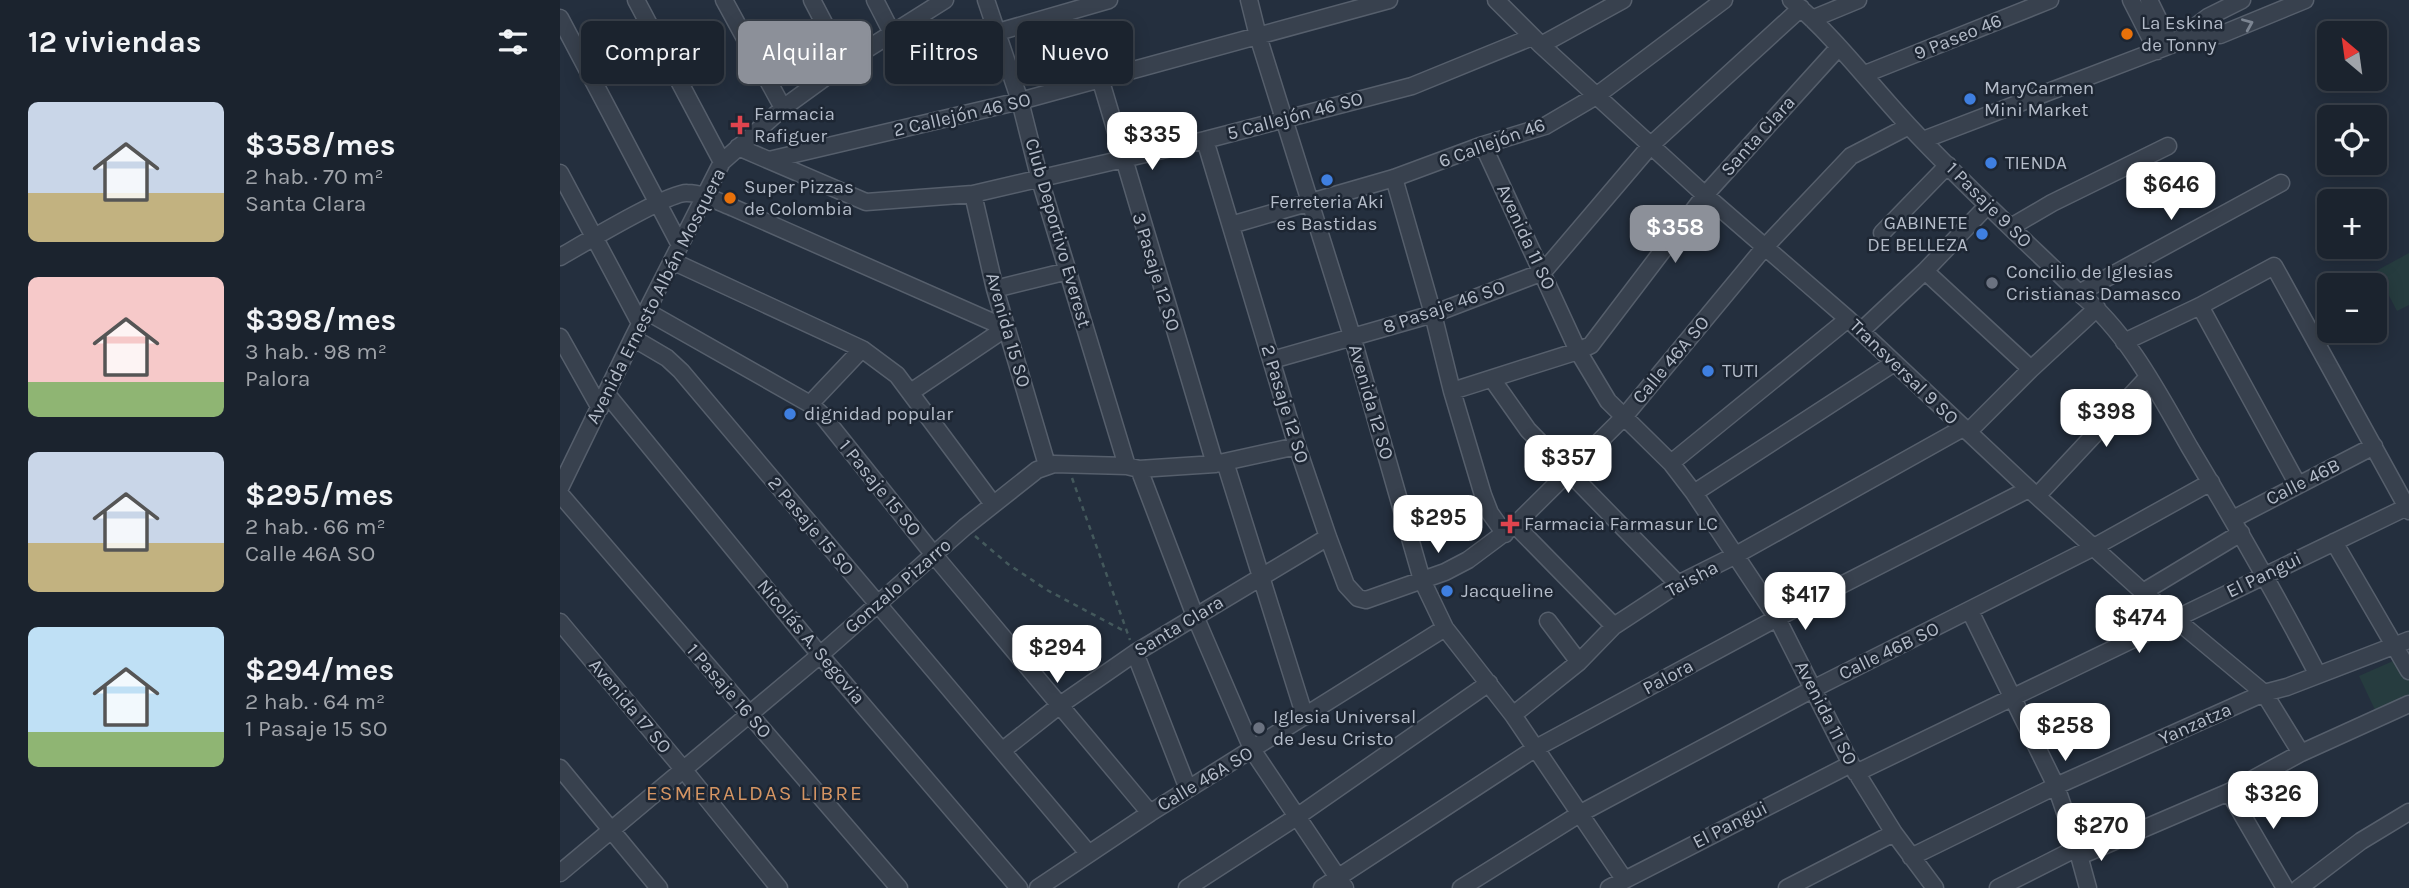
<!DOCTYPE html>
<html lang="es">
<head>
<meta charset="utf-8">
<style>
  :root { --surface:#1b232e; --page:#242b36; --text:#f1f3f6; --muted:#a0a4aa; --line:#39404a; --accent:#8c9099 }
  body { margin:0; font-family:Karla,sans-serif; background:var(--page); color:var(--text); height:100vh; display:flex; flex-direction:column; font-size:26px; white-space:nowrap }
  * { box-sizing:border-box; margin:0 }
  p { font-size:23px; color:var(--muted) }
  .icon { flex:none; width:38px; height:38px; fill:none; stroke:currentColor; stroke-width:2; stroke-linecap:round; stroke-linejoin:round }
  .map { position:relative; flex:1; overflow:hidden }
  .sheet { display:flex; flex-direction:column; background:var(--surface); width:560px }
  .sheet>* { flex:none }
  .top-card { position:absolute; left:21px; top:21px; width:665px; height:63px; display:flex; gap:14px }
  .needle { width:46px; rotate:331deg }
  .buttons { position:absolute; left:1757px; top:21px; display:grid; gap:14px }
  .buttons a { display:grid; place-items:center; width:70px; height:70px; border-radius:10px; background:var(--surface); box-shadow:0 4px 18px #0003,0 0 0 2px var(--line); font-size:35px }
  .price { position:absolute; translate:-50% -60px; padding:0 16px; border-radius:14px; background:#fff; color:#222; font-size:23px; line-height:46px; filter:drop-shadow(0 2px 4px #0008) }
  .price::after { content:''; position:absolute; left:50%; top:42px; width:21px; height:16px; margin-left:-10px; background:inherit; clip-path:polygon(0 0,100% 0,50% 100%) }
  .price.active { background:var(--accent); color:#fff }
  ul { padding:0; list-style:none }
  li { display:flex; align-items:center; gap:21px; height:175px; padding:0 28px }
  li span { display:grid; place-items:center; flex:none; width:196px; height:140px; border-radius:10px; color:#555 }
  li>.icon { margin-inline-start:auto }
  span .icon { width:84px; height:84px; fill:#fffc; stroke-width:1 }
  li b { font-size:30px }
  h2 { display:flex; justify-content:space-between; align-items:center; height:84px; padding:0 28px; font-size:30px }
  .pill { padding:0 24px; border-radius:10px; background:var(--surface); box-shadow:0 4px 18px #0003,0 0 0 2px var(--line); font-size:24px; line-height:63px }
  .pill.active { background:var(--accent); color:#fff }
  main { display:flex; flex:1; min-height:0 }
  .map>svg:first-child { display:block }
  .green { fill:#263c3f }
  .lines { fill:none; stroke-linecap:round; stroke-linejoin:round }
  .minor-casing { stroke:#565f6c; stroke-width:19 }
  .path { stroke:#44595c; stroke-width:2.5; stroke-dasharray:5 5; stroke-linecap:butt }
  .minor { stroke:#38414e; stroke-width:16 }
  .oneway { stroke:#7c8592 }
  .food-dot { fill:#e8710a; stroke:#1d2633; stroke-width:2.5 }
  .shop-dot { fill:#3f7fe0; stroke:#1d2633; stroke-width:2.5 }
  .health-dot { fill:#e0444e; stroke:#1d2633; stroke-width:2.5 }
  .worship-dot { fill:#6b7280; stroke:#1d2633; stroke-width:2.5 }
  .labels { text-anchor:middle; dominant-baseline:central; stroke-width:5; stroke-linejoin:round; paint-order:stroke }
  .poi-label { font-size:19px; fill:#b4bcc9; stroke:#1d2633; text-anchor:start }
  .street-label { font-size:19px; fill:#b4bcc9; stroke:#1d2633 }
  .neighbourhood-label { font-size:21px; letter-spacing:2px; fill:#d59563; stroke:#1d2633 }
</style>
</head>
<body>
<main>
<section class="sheet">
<h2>12 viviendas<svg class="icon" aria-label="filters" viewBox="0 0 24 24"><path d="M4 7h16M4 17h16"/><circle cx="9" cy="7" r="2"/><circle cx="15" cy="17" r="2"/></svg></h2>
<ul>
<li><span style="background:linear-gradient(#c9d6e8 65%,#c2b280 0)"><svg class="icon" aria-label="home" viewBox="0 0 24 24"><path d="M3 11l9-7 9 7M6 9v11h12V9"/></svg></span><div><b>$358/mes</b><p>2 hab. · 70 m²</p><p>Santa Clara</p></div></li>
<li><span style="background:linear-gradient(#f6c9c9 75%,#8fb573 0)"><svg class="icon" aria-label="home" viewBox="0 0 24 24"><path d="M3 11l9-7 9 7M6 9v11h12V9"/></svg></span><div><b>$398/mes</b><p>3 hab. · 98 m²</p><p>Palora</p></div></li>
<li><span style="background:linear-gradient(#c9d6e8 65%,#c2b280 0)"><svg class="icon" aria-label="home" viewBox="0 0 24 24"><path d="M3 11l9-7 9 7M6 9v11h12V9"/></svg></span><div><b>$295/mes</b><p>2 hab. · 66 m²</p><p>Calle 46A SO</p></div></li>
<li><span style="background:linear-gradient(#bfe0f5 75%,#8fb573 0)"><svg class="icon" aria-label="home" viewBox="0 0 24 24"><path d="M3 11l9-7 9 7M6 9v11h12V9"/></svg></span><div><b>$294/mes</b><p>2 hab. · 64 m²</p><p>1 Pasaje 15 SO</p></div></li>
</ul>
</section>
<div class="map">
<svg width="1849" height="888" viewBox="0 0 1849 888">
  <rect width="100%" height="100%" fill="#242f3e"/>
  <!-- green -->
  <path class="green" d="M1849 253V305L1837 311 1816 271Z
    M1849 654V698L1816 712 1799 676Z"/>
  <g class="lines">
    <!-- minor casing -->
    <g class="minor-casing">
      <path id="minor" d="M76 0 162 162
        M164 0 223 108
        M252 0 285 63
        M315 0 332 33
        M426 0 460 101 480 180 567 466
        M689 0 698 36 792 336 862 580 885 628 953 715 1064 879
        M936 0 981 45 1145 195 1288 319 1469 489 1583 592 1704 693 1741 753
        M1231 0C1275 37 1309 83 1348 125 1402 183 1462 238 1519 293 1568 333 1599 394 1630 448 1675 523 1718 598 1758 675
        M1571 0 1597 51
        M1589 0 1611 45
        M0 18 120 245
        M1252 19 1298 0
        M438 32 549 0
        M1629 34 1660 35 1745 0
        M981 45 1063 0
        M1305 74 1490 0
        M540 78 655 464
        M645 140 737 446 768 537 786 585 798 598 806 600 885 572 908 560 955 525 1064 417 1204 248 1291 156 1349 126
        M1363 140 1611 45 1648 17 1682 0
        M923 145 1018 351 1048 401 1111 463 1134 493 1217 618 1291 764 1334 833 1375 888
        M178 147 306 202 413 194 645 140 852 86 972 37
        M209 160 460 101 829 0
        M0 173 80 323
        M834 178 873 314 892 391 923 495 930 513 945 534
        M413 194 435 289 487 465
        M671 225 834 178 923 145 985 126 1036 96 1164 0
        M1451 227 1492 203 1608 146
        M1322 233 1388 165
        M0 257C21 245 109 192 127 193 143 193 159 202 174 208L446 328
        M112 261 302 349 337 375 433 504
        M1365 271 1471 369
        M435 289 508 271
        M1519 293 1721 183
        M1640 306 1738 485
        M86 311 250 404 262 415 374 555 590 813
        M1301 331 1365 271 1428 205
        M0 337 40 408
        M73 338 107 358 121 371 529 854
        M1564 342 1640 306 1714 266 1849 511
        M712 360 873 314 983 272 1091 145 1241 8
        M932 379 968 430 1118 584
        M892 391 1018 351 1031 345 1145 195 1279 47
        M351 392 446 328
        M46 393 260 655 459 888
        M250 404 302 349
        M1408 432 1471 369 1537 308
        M665 462 745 717
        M1111 463 1288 319
        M579 469 635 616 693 751 785 888
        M0 488 73 338 162 162 223 108 285 63 385 0
        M1134 493 1334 363
        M0 494 339 888
        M1477 496 1588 377
        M1673 519 1814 446
        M955 525 1054 626
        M1774 542 1849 671
        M1583 592 1681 533
        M1410 611 1496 786 1517 848 1528 888
        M988 621 1019 662
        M0 622 123 769 219 888
        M575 653 628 789
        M953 715 1019 662 1054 626 1118 584 1176 555 1403 428
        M443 750 500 705 575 653 768 537
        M0 768 99 888
        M1296 773 1847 507
        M1669 792 1725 888
        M1520 856 1669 792 1741 753 1849 704
        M1351 857 1496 786 1704 693 1727 687 1849 640
        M0 873 260 655 405 527 477 470 494 464 567 466 579 469 655 464 737 446
        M478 888 590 813 885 628
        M627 888 738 816 929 683
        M762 888 976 748 1217 618 1469 489
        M901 888 1021 813 1255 688 1534 547 1651 482
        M1049 888 1291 764
        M1227 888 1334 833
        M1438 888 1517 848
        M1739 888 1801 841 1849 812"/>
    </g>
    <!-- path -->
    <path class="path" d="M512 478 570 640
      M415 536 448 564 487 590 568 633"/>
    <!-- minor -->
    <use href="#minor" class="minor"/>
  </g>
  <!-- one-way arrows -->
  <defs><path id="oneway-chevron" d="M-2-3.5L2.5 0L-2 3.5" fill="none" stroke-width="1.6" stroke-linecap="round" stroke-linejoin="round" transform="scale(1.75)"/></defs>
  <use class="oneway" href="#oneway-chevron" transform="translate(1688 24) rotate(-23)"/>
  <!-- markers -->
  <g class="food-dot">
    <circle cx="1567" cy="34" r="7"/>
    <circle cx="170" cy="198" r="7"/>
  </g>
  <g class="shop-dot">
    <circle cx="1410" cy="99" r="7"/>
    <circle cx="1431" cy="163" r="7"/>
    <circle cx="767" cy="180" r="7"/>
    <circle cx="1422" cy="234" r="7"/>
    <circle cx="1148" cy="371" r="7"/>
    <circle cx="230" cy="414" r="7"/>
    <circle cx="887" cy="591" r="7"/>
  </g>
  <g class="health-dot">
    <path d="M176.5 114.5h7v7h7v7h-7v7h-7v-7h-7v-7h7z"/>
    <path d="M946.5 513.5h7v7h7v7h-7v7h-7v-7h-7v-7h7z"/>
  </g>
  <g class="worship-dot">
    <circle cx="1432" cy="283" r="7"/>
    <circle cx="699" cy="728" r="7"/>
  </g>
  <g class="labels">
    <!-- poi labels -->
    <g class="poi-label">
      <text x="1581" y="23">La Eskina<tspan x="1581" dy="22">de Tonny</tspan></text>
      <text x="1424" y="88">MaryCarmen<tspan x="1424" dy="22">Mini Market</tspan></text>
      <text x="194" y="114">Farmacia<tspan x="194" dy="22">Rafiguer</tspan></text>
      <text x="1445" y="163">TIENDA</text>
      <text x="184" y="187">Super Pizzas<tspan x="184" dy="22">de Colombia</tspan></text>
      <text x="767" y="202" text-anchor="middle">Ferreteria Aki<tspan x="767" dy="22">es Bastidas</tspan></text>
      <text x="1408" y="223" text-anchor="end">GABINETE<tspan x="1408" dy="22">DE BELLEZA</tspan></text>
      <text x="1446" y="272">Concilio de Iglesias<tspan x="1446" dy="22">Cristianas Damasco</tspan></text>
      <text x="1162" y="371">TUTI</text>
      <text x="244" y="414">dignidad popular</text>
      <text x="964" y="524">Farmacia Farmasur LC</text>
      <text x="901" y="591">Jacqueline</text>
      <text x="713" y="717">Iglesia Universal<tspan x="713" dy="22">de Jesu Cristo</tspan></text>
    </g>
    <!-- street labels -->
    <g class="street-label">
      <text transform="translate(1398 37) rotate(-22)">9 Paseo 46</text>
      <text transform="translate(402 115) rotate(-13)">2 Callejón 46 SO</text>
      <text transform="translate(735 116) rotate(-15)">5 Callejón 46 SO</text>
      <text transform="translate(1198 136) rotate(-48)">Santa Clara</text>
      <text transform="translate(932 143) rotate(-20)">6 Callejón 46</text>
      <text transform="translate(1429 205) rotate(45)">1 Pasaje 9 SO</text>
      <text transform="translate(498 233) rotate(74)">Club Deportivo Everest</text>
      <text transform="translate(966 237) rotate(65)">Avenida 11 SO</text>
      <text transform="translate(596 272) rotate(73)">3 Pasaje 12 SO</text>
      <text transform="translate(96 296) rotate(-63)">Avenida Ernesto Albán Mosquera</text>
      <text transform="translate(884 307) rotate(-19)">8 Pasaje 46 SO</text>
      <text transform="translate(448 330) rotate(74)">Avenida 15 SO</text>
      <text transform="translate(1111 360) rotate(-50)">Calle 46A SO</text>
      <text transform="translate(1344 372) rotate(44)">Transversal 9 SO</text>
      <text transform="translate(811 402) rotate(74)">Avenida 12 SO</text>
      <text transform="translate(725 404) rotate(73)">2 Pasaje 12 SO</text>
      <text transform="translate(1743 482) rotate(-27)">Calle 46B</text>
      <text transform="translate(320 488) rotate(51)">1 Pasaje 15 SO</text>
      <text transform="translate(251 526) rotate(50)">2 Pasaje 15 SO</text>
      <text transform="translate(1704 575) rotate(-26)">El Pangui</text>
      <text transform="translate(1132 579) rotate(-28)">Taisha</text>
      <text transform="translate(338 586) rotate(-41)">Gonzalo Pizarro</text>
      <text transform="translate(619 626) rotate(-31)">Santa Clara</text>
      <text transform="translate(251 642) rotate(50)">Nicolás A. Segovia</text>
      <text transform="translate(1329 651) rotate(-26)">Calle 46B SO</text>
      <text transform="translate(1108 677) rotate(-28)">Palora</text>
      <text transform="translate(169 691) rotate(49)">1 Pasaje 16 SO</text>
      <text transform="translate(70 706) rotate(50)">Avenida 17 SO</text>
      <text transform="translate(1266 713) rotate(63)">Avenida 11 SO</text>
      <text transform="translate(1635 724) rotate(-24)">Yanzatza</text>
      <text transform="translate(645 779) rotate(-31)">Calle 46A SO</text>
      <text transform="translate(1170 825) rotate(-27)">El Pangui</text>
    </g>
    <!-- neighbourhood labels -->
    <g class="neighbourhood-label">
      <text x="195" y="793">ESMERALDAS LIBRE</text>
    </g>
  </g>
</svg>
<div class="buttons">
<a><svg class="needle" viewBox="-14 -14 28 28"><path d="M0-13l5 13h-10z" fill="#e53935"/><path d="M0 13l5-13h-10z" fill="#a0a4aa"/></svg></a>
<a><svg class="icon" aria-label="locate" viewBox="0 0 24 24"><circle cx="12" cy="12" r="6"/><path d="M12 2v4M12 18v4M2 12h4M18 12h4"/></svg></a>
<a>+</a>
<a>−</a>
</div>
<b class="price" style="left:592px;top:172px">$335</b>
<b class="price" style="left:1611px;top:222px">$646</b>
<b class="price active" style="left:1115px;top:265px">$358</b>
<b class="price" style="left:1546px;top:449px">$398</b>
<b class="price" style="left:1008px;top:495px">$357</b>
<b class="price" style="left:878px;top:555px">$295</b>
<b class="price" style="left:1245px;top:632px">$417</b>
<b class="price" style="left:1579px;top:655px">$474</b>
<b class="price" style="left:497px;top:685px">$294</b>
<b class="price" style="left:1505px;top:763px">$258</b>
<b class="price" style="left:1713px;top:831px">$326</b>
<b class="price" style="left:1541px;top:863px">$270</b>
<div class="top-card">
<a class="pill">Comprar</a>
<a class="pill active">Alquilar</a>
<a class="pill">Filtros</a>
<a class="pill">Nuevo</a>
</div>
</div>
</main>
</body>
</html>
